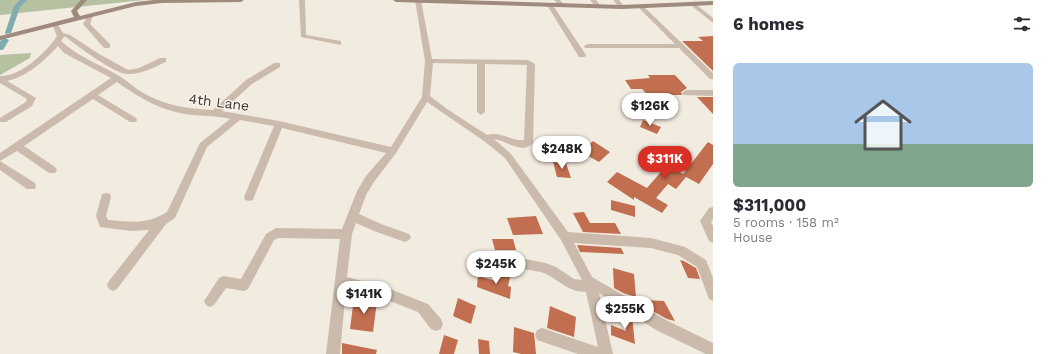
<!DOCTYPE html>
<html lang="en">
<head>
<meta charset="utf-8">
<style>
  :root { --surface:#fff; --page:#f7f7f7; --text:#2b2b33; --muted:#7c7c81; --accent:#d93025 }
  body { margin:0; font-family:"Work Sans",sans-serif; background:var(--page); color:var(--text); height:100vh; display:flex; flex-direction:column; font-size:15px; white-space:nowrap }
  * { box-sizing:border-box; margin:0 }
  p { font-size:13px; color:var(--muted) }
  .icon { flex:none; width:22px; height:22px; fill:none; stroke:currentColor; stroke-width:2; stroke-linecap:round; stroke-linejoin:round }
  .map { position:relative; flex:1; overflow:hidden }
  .panel { display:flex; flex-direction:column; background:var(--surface); width:340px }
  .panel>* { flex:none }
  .price { position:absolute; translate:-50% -34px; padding:0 9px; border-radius:14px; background:#fff; color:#222; font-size:13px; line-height:26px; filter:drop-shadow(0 1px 2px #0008) }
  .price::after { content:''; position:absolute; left:50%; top:24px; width:12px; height:9px; margin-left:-6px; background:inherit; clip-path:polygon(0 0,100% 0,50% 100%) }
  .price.selected { background:var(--accent); color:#fff }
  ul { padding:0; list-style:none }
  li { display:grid; align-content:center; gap:8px; height:212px; padding:0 20px }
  li span { display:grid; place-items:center; height:124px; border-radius:6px; color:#555 }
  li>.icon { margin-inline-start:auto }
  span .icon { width:72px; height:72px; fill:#fffc; stroke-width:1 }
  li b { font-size:17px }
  h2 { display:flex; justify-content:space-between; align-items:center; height:48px; padding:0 20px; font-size:17px }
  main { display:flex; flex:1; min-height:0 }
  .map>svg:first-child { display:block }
  .green { fill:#b5c1a0 }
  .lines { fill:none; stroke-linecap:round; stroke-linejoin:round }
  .canal { fill:#80abaf; fill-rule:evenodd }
  .building { fill:#c16f50 }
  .street { fill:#cabbac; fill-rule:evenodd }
  .secondary { fill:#9e8b7e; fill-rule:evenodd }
  .labels { text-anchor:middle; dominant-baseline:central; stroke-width:3; stroke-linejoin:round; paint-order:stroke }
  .street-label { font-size:14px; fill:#39302b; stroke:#faf4ed }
</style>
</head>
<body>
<main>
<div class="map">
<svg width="713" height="354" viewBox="0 0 713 354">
  <rect width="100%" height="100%" fill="#f2ebe0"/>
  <!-- green -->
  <path class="green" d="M0 0H144L0 15Z
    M31 53 30 58 0 75V55Z"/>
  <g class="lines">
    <!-- canal -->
    <path class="canal" d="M20 0H27L20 7 11 33 6 34 5 33 14 6Z
      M2 38H5L9 40 3 50H0V42Z"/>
  </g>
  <!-- building -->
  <path class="building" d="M713 36V71L682 41H703L698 37Z
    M648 75H675L687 88 681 92 682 95H648L642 89H631L625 80 650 78Z
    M697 97H713V114Z
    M671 101 679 105 671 112 662 108Z
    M643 120 661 127 657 134 640 127Z
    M593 141 610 152 599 162 581 152Z
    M708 142 713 145V164L699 184 686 177 676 189 668 184 656 198 668 205 662 213 634 197V200L607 182 617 172 647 188 667 165 683 174Z
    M553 162 566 163 571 178 557 177Z
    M611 200 635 206V217L611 210Z
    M584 212 590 223H615L621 234 583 232 573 213Z
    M536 216 543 234 513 235 507 218Z
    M492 239H513L516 250H495Z
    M577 245 621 248 624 254 580 252Z
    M680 260 684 261 696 268 700 279 688 278Z
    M613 268 634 274 636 297 623 293 614 288Z
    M497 272 510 277 508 286 511 287 510 299 477 287 478 276 496 281Z
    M354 298 377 301 373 332 350 329Z
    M458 298 476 306 471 324 453 316Z
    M646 300 664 301 675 321 667 319 649 309Z
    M550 306 576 317 574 337 547 328Z
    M623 312 632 316 635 344 611 335V325L626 331Z
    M514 327 534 333 536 354H521L513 352Z
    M444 335 458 340 454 354H439Z
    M478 339 489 341 490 354H479Z
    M342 343 377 350 376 354H342Z"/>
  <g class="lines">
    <!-- street -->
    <path class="street" d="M299 0H305L306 35 341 41V45L301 37Z
      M415 0H421L432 59 528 60 535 64 533 143C523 155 505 140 494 139L511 154 568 232 651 238 685 247 706 260 713 278V301L709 299 697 267 678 255 651 248 574 243 592 277 666 320 713 343V354H706L656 330 599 293 613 354H578L537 340 535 335 537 330 542 328 598 347 586 292C569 292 560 281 546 274 538 270 529 271 521 268L519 264 521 260 525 259 546 263 556 267 574 279 582 280 561 240 505 158 484 141 427 102 396 153 374 182 366 195 359 214 381 224 409 234 411 237 409 240 405 242 374 231 356 223 352 234 347 277 385 287 428 304 441 319 443 324 441 329 436 331 431 329 418 312 385 299 346 288 340 354H326L340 239 278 238 274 240 248 289 244 291 226 288 214 305 210 307 206 305 204 301 219 278 223 276 241 279 266 234 276 228 342 229 357 191 366 176 386 153 282 128 254 197 253 200 249 201 245 200 244 197 274 126 240 120 207 147 175 218 166 224 117 289 113 291 109 289 107 285 109 281 149 230 131 231 100 227 96 216 102 194 106 193 110 194 111 197 106 216 108 220C131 222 146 225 167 212L200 143 230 119C218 116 206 116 193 115 163 112 141 99 117 82L98 95 136 118 137 120 136 122H130L93 99 24 146 55 167 57 170 55 173H49L17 151 0 161 35 183 36 186 35 189H27L0 170V153L111 78 64 53 58 46C45 60 27 77 7 81L36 98 32 106 6 122H0V118L26 102 27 99 0 83V76C20 77 47 52 57 36L52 24 55 22 57 23 63 33 70 35 99 54 128 70 139 68 160 58H166V62C154 67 141 75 127 74 115 74 77 46 66 37H64L61 41C76 55 96 63 114 73 126 79 135 89 147 95 167 106 190 109 213 110L246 80 274 63H280V67L252 84 222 111 279 121 391 147 422 97 425 61ZM433 63 477 64V112L481 115 485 112V64L527 65 524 140C510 141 501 131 487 135L447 109 430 96Z
      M554 0H560L565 6 560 7Z
      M590 0H596L601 6 596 7Z
      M613 0H619L625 7 620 8Z
      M694 3 713 18V23L692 6 691 5Z
      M548 4H552L586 55 585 57H579L547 5Z
      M639 6H643L713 73V79H710L679 48H585L584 46 588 44H675L639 8Z
      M88 15 93 16 90 24 110 44V48H104L83 24Z
      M686 90H713V96L683 95 682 93Z
      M713 207V219L711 222 713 226V243L709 241 700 221 709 208Z"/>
    <!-- secondary -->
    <path class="secondary" d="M81 0H87L77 11 80 16 136 2 154 0H244L241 2 162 3 136 6 0 40V36L74 17 71 11Z
      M393 0H457L622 5 713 1V5L622 9 396 2Z"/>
  </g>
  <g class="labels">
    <!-- street labels -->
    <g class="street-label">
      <text transform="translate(219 102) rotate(7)">4th Lane</text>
    </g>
  </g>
</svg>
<b class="price" style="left:650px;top:127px">$126K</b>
<b class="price" style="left:562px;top:170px">$248K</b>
<b class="price selected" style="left:665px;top:180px">$311K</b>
<b class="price" style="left:496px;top:285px">$245K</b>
<b class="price" style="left:364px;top:315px">$141K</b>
<b class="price" style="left:625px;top:330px">$255K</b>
</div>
<section class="panel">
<h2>6 homes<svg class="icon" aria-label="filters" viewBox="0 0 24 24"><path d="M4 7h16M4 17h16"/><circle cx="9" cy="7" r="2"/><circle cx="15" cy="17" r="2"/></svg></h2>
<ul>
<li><span style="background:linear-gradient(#a9c7e8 65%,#7fa58c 0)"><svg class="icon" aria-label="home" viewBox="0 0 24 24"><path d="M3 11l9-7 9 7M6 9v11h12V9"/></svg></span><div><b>$311,000</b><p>5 rooms · 158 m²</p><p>House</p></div></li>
</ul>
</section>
</main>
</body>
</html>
